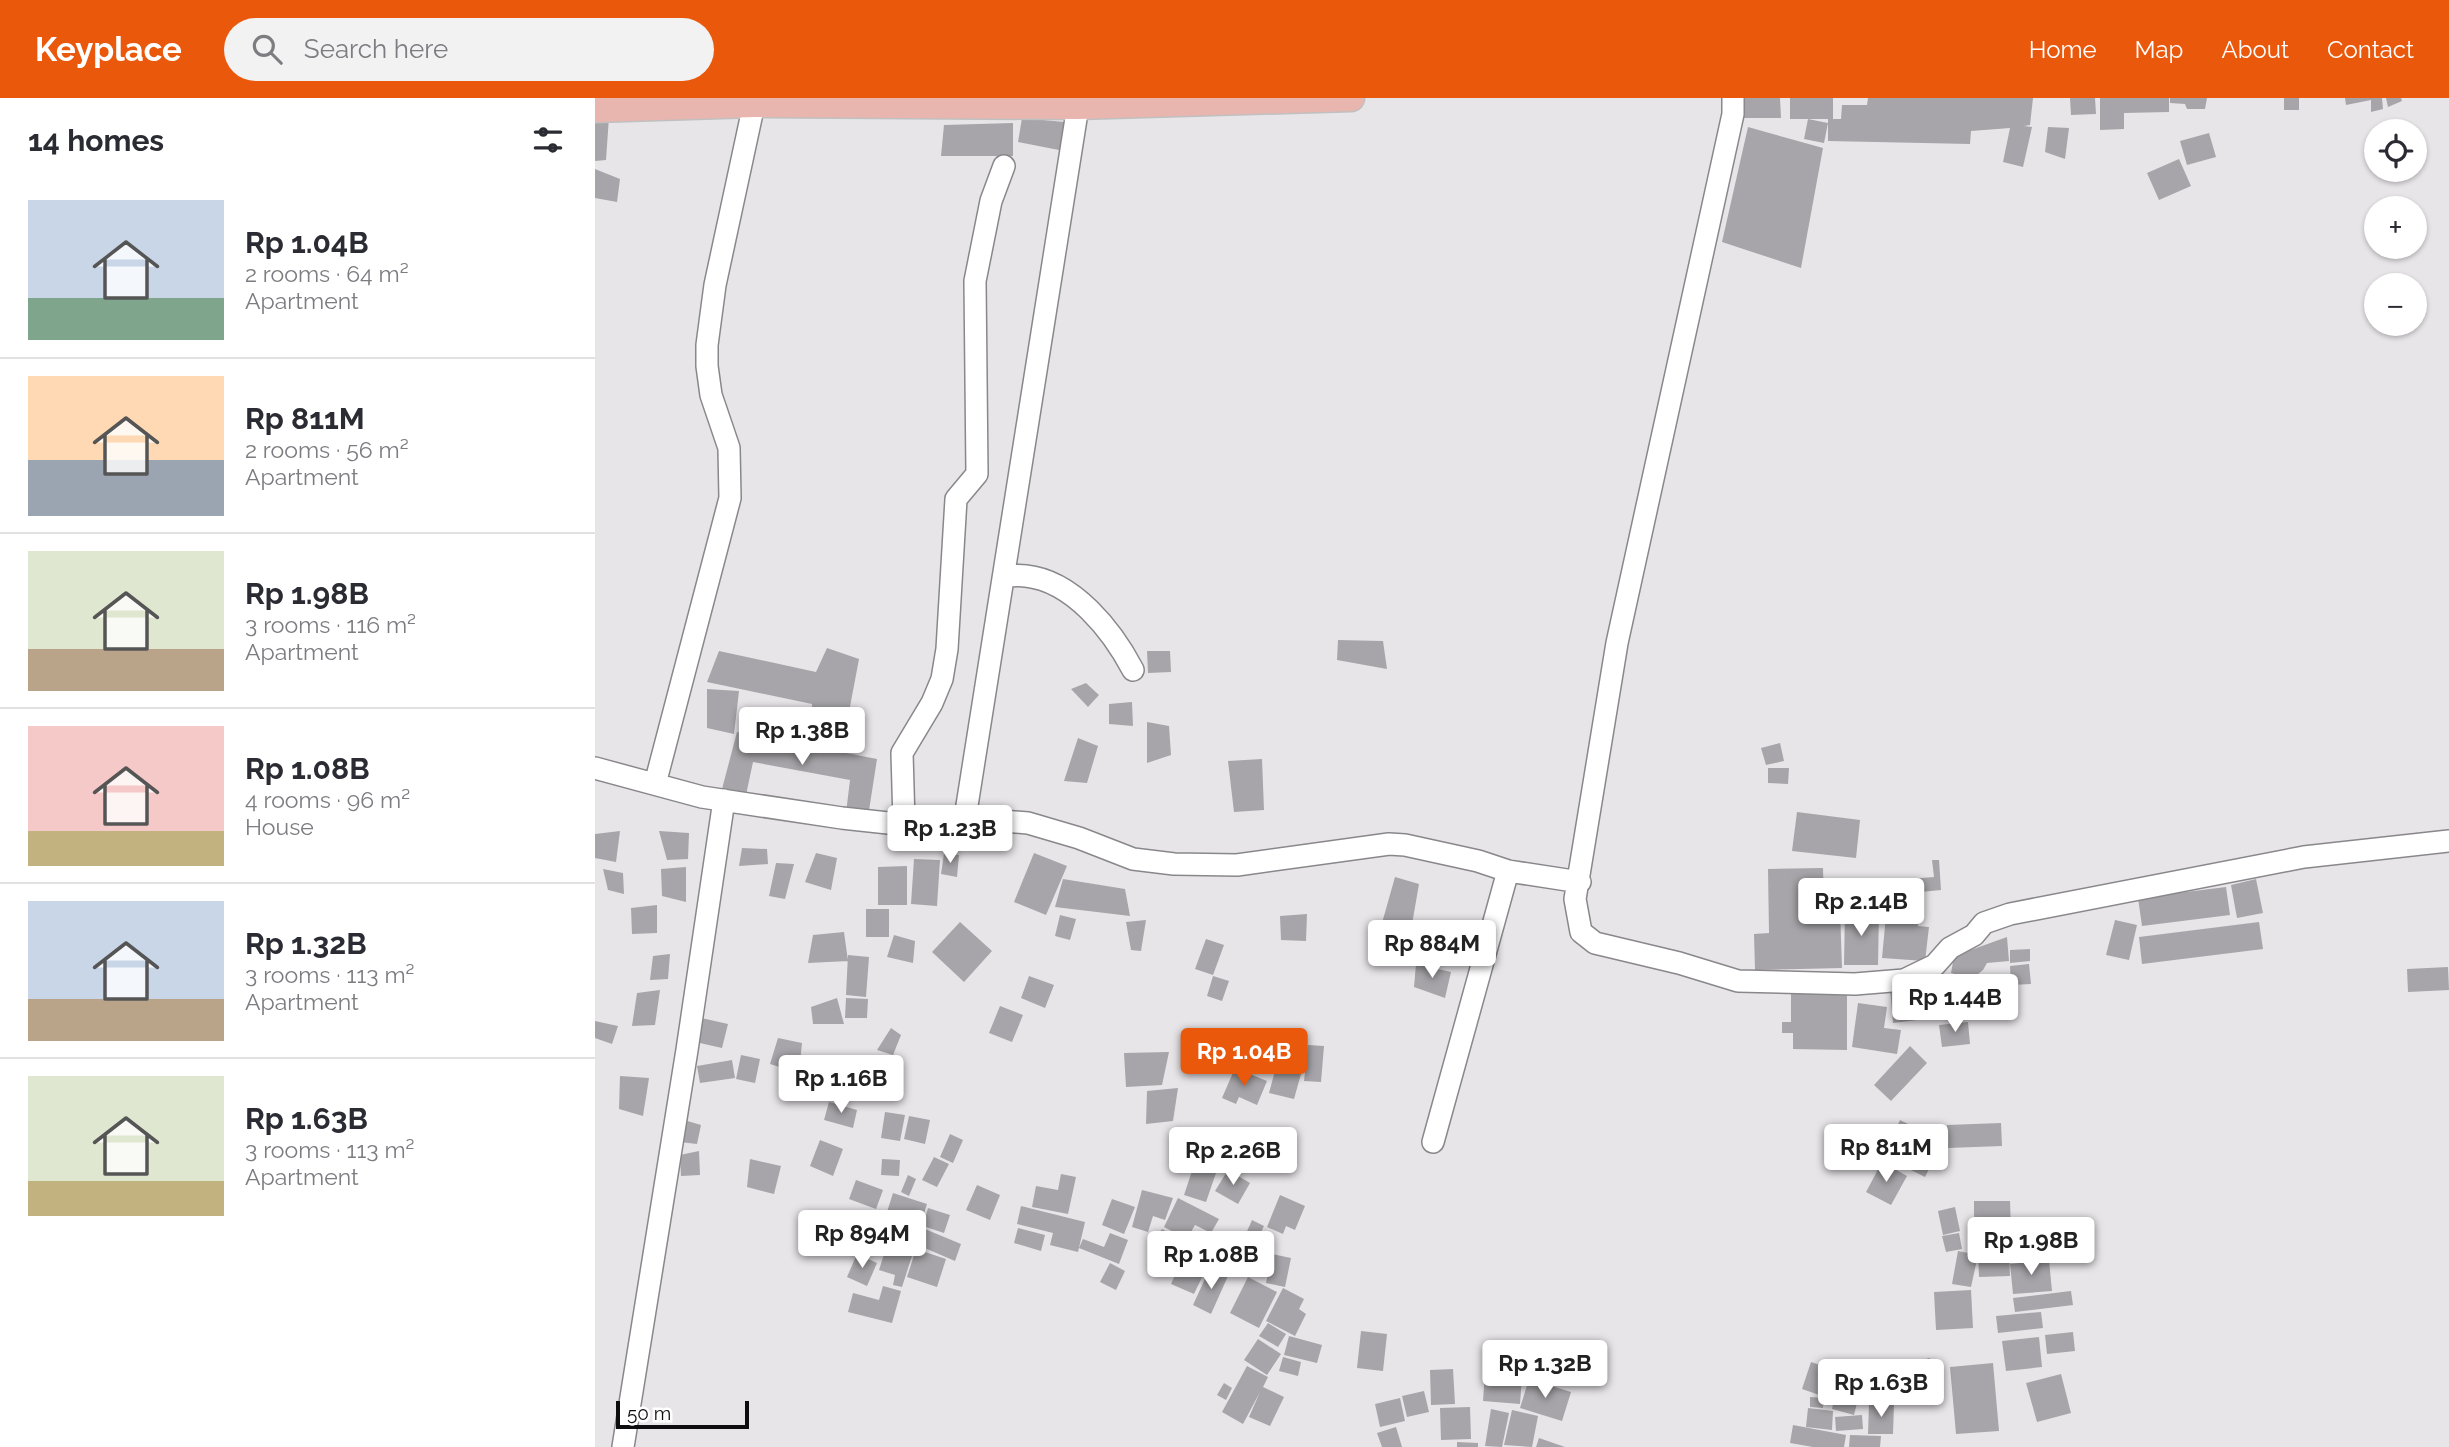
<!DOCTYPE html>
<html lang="en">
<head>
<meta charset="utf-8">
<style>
  :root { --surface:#fff; --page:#f2f2f3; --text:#2b2b33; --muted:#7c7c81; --line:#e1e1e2; --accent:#ea580c }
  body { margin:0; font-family:Raleway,sans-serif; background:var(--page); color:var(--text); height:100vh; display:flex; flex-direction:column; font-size:26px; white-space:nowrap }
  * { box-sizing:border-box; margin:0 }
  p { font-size:23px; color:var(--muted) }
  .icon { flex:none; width:38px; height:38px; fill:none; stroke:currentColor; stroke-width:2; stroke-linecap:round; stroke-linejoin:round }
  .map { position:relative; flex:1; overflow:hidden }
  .drawer { display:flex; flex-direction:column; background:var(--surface); width:595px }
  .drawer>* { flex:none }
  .tools { position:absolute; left:1769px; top:21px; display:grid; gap:14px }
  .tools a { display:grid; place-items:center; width:63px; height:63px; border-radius:50%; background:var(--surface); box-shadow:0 2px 5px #0004; font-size:35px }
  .scale { position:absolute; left:21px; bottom:18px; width:133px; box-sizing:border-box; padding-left:7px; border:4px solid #0d0c0e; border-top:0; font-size:19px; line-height:24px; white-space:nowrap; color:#0d0c0e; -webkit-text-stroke:5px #fff; paint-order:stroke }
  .price { position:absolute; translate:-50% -60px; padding:0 16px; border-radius:7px; background:#fff; color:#222; font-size:23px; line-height:46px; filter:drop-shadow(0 2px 4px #0008) }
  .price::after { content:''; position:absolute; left:50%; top:42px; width:21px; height:16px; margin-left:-10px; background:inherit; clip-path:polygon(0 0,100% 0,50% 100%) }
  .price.active { background:var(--accent); color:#fff }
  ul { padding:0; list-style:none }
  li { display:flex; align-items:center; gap:21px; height:175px; padding:0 28px }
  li+li { border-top:2px solid var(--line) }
  li span { display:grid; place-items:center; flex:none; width:196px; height:140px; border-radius:0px; color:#555 }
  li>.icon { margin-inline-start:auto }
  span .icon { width:84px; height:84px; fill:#fffc; stroke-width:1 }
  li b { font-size:30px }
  h2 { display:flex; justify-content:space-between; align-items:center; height:84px; padding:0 28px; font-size:30px }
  header { display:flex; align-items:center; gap:42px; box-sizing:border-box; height:98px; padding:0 35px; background:var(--accent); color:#fff }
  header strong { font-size:33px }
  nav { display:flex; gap:38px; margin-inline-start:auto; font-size:24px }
  .search { width:490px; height:63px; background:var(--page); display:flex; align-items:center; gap:18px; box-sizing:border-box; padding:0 24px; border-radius:38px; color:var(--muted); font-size:26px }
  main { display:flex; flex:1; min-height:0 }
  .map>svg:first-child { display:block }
  .building { fill:#a7a5a9 }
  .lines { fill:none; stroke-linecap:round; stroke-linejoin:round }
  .minor-casing { stroke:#89878b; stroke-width:24 }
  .major-casing { stroke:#c0c0c0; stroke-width:29 }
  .minor { stroke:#fff; stroke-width:21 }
  .major { stroke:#e8b6af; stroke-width:26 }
</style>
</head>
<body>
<header>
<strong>Keyplace</strong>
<div class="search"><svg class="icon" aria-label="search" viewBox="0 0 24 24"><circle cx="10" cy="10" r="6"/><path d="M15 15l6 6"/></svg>Search here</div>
<nav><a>Home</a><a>Map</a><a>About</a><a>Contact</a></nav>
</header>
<main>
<section class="drawer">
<h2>14 homes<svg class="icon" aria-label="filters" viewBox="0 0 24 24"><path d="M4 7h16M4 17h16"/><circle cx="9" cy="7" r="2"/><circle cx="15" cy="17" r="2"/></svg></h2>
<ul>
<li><span style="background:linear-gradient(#c9d6e8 70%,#7fa58c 0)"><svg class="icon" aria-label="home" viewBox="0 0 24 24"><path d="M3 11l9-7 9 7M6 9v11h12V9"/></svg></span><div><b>Rp 1.04B</b><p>2 rooms · 64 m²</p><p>Apartment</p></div></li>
<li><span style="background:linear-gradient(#ffd9b3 60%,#9aa5b1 0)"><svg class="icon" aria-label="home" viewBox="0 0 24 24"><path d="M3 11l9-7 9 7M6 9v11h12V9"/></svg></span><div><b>Rp 811M</b><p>2 rooms · 56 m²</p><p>Apartment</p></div></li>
<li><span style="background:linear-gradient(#dfe7d0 70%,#b9a48a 0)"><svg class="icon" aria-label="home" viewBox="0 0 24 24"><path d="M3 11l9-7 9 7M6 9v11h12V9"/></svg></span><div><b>Rp 1.98B</b><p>3 rooms · 116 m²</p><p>Apartment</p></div></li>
<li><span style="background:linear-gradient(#f6c9c9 75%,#c2b280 0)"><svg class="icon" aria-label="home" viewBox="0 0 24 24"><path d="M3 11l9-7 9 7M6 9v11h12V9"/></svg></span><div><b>Rp 1.08B</b><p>4 rooms · 96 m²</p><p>House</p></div></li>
<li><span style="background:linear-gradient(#c9d6e8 70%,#b9a48a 0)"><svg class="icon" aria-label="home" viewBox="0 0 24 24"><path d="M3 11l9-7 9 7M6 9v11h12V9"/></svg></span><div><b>Rp 1.32B</b><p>3 rooms · 113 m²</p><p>Apartment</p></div></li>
<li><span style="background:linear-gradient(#dfe7d0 75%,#c2b280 0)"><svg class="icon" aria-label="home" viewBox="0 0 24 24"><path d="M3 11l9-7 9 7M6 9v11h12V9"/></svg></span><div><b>Rp 1.63B</b><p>3 rooms · 113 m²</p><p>Apartment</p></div></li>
</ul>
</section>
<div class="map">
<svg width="1854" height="1349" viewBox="0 0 1854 1349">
  <rect width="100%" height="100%" fill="#e8e5e9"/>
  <!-- building -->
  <path class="building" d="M1149 0H1185L1186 20H1149Z
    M1195 0H1238V21H1246L1247 7H1272L1273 0H1438L1435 27 1429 28 1437 29 1428 69 1408 64 1415 30 1376 33 1375 46 1233 43V21H1195Z
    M1475 0H1500L1501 16 1476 17Z
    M1505 0H1574V14L1529 15V31L1505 32Z
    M1575 0H1612L1610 11H1592L1590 6 1575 5Z
    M1689 0H1704V12H1689Z
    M1750 0H1787L1788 11 1776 14V2L1751 7Z
    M1791 0H1806L1807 3 1793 9Z
    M0 18 14 19 11 62 0 63Z
    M427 20 469 24V53L423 44Z
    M1213 21 1233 25 1229 45 1209 41Z
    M418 25V58H346L349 27Z
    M1153 29 1228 50 1206 170 1127 144Z
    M1453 29 1474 30 1470 61 1450 54Z
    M1614 35 1621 59 1592 67 1585 43Z
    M1584 61 1596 88 1564 102 1552 75Z
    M0 71 25 81 22 104 0 100Z
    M743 542 788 543 792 571 742 562Z
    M232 550 264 561 247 651 216 642 217 606 112 584 124 553 221 574Z
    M552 553H575L576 574 553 575Z
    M491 585 504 597 493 609 476 591Z
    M112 591 144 593 139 636 112 630Z
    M537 604 538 628 514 626V606Z
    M552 624 574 628 576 657 552 665Z
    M142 634 282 661 273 719 251 715 255 682 158 664 151 697 127 691Z
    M483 640 503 648 492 685 469 683Z
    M1185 645 1189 663 1171 667 1166 650Z
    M667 661 669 712 639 714 633 663Z
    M1173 670H1194L1193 686 1173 685Z
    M1202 714 1265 722 1261 760 1197 753Z
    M25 733 21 764 0 760V736Z
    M64 733 94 735 93 761 72 762Z
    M147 750 172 751 173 766 144 768Z
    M221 755 242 760 236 792 210 784Z
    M349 755 364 757 362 779 346 776Z
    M439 755 472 768 451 817 419 804Z
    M319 761 345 762 342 808 316 806Z
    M1337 762H1344L1346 792 1315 795 1314 781 1339 779Z
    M181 765 199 766 190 801 174 798Z
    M312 768V807H283V769Z
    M91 769V804L67 798 66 771Z
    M1228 770 1229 811H1245L1247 870 1160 872 1159 836 1174 835 1173 771Z
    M8 771 28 775 29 796 13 792Z
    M800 779 824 786 816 832 787 825Z
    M468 781 530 791 535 818 460 809Z
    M1661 781 1668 815 1642 820 1636 787Z
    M1631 789 1635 817 1547 828 1543 800Z
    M1293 796 1326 799 1323 828 1334 829 1330 863 1287 860Z
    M62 807V835L37 836 36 810Z
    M271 811H294V839H271Z
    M1250 813 1284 814 1283 867H1249Z
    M712 816 711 843 686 842 685 818Z
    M465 817 481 821 475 842 460 838Z
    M551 822 546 853 536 852 531 824Z
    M1520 822 1542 827 1534 862 1511 857Z
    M365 824 397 853 369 884 337 854Z
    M1664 824 1668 851 1547 866 1544 839Z
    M249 834 253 863 213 865 218 837Z
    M299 837 320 843 318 865 292 859Z
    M1412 839 1414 863 1392 865 1388 872 1377 881 1356 875 1359 858Z
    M611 841 629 847 618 877 600 871Z
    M1435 851V863L1415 865V852Z
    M75 856 73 881 55 882 58 858Z
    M253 857 274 859 271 899 251 897Z
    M821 866 856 874 850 900 819 889Z
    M1434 866 1436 886 1416 887 1415 868Z
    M1853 869 1854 892 1813 894 1812 871Z
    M434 878 459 887 450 910 426 900Z
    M618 878 634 883 627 903 612 898Z
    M1377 881 1376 905 1341 907 1340 883Z
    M1335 886 1338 920 1298 925 1295 890Z
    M65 892 60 927 37 928 42 895Z
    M1196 892 1252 893V952L1198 951V935H1187V924H1196Z
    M242 900 249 926H218L216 909Z
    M251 900 273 901 272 920H250Z
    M1263 905 1292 909 1289 930 1306 932 1302 956 1257 949Z
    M405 908 428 917 417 944 394 935Z
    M102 919 133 926 127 950 96 943Z
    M0 923 23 928 17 946 0 940Z
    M1373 924 1375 946 1347 949 1344 927Z
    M296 930 306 937 298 957 282 952Z
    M183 940 207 945 204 975 175 966Z
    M713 947 729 948 726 984 709 983Z
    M1315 948 1332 965 1296 1003 1279 987Z
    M574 954 567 987 531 989 529 955Z
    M146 957 165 961 160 985 141 981Z
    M137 962 140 980 105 985 102 968Z
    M681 969 706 976 699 1001 674 995Z
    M640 970 672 983 662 1007 644 999 641 1006 627 1000Z
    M25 978 54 980 48 1018 24 1011Z
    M583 990 578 1023 551 1026 552 993Z
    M234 1004 262 1012 258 1030 229 1022Z
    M290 1014 310 1017 305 1043 286 1040Z
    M314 1018 335 1022 330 1046 309 1041Z
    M89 1022 106 1027 102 1046 85 1044Z
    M1305 1022 1348 1043 1330 1079 1288 1058Z
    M1406 1025 1407 1048 1353 1050 1352 1027Z
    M355 1036 368 1042 358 1065 345 1059Z
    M225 1042 248 1051 238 1078 215 1068Z
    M104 1053 105 1077 86 1078 85 1057Z
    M339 1059 354 1066 342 1089 327 1082Z
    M155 1061 186 1068 179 1096 152 1089Z
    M287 1061 305 1062 304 1078 286 1077Z
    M1287 1064 1312 1078 1296 1107 1271 1094Z
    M599 1067 621 1075 611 1104 589 1097Z
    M633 1072 655 1085 643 1106 620 1093Z
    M466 1076 481 1079 473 1116 437 1109 441 1088 463 1092Z
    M313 1077 321 1081 314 1098 306 1094Z
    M261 1082 288 1092 281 1111 254 1101Z
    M382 1087 405 1097 395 1122 371 1112Z
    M547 1092 578 1100 570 1122 558 1118 553 1134 537 1129Z
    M298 1095 332 1106 326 1125 292 1114Z
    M685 1097 710 1108 700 1132 691 1128 688 1136 672 1129Z
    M583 1100 624 1121 616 1135 600 1127 592 1141 569 1129Z
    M517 1101 540 1109 529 1136 507 1127Z
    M1379 1103H1415L1416 1132 1379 1133Z
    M426 1108 490 1124 483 1154 455 1147 458 1135 422 1126Z
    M1360 1109 1365 1133 1348 1137 1343 1113Z
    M333 1110 355 1117 349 1135 328 1128Z
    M294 1116 324 1126 313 1156 296 1149 298 1142 286 1137Z
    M657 1122 669 1128 653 1161 642 1156Z
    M325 1129 366 1146 360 1163 318 1145Z
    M423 1130 450 1137 446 1153 419 1145Z
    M567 1131 582 1140 577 1150 561 1141Z
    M515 1135 533 1142 524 1166 484 1150 488 1141 509 1149Z
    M1364 1135 1367 1151 1351 1154 1347 1138Z
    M291 1150 317 1158 307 1189 298 1187 300 1177 284 1172Z
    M321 1151 351 1161 342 1189 312 1179Z
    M1363 1153 1383 1157 1376 1189 1357 1186Z
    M1414 1153 1415 1178 1384 1179 1383 1154Z
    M262 1156 282 1165 272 1188 252 1179Z
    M677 1156 696 1160 690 1189 671 1185Z
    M1454 1162 1457 1193 1418 1196 1415 1166Z
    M586 1164 609 1175 599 1196 576 1186Z
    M515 1165 530 1173 521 1192 505 1184Z
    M615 1170 633 1178 616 1216 598 1207Z
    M653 1179 682 1194 664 1230 635 1215Z
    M288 1188 306 1193 297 1225 253 1214 258 1195 284 1202Z
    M688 1190 709 1201 704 1211 711 1216 700 1238 671 1223Z
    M1376 1192 1378 1230 1341 1232 1339 1194Z
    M1476 1193 1478 1207 1420 1214 1418 1200Z
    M1446 1214 1448 1230 1403 1235 1401 1218Z
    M673 1225 691 1236 683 1249 664 1238Z
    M766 1233 792 1236 788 1273 762 1270Z
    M1478 1234 1480 1253 1452 1256 1450 1237Z
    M694 1238 727 1247 722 1265 689 1257Z
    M1444 1239 1447 1269 1411 1273 1407 1243Z
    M663 1241 686 1256 672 1277 649 1262Z
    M688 1259 706 1264 703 1278 684 1273Z
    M1335 1260 1340 1281 1318 1286 1313 1265Z
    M1216 1264 1234 1270 1232 1274 1246 1279 1244 1283 1266 1289 1259 1317 1237 1311 1239 1302 1207 1291Z
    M1398 1265 1404 1333 1361 1336 1355 1269Z
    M652 1268 673 1279 668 1289 689 1299 675 1328 654 1319 665 1294 648 1326 627 1314Z
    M858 1271 860 1306 836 1307 835 1272Z
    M890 1274 927 1278 925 1306 888 1303Z
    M1466 1276 1476 1315 1442 1324 1431 1285Z
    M934 1281 976 1294 967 1323 925 1310Z
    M629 1285 637 1290 631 1302 622 1297Z
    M1309 1292V1303L1279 1304V1293Z
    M829 1293 834 1314 812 1319 807 1298Z
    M1215 1299 1229 1300 1228 1310 1215 1309Z
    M805 1300 810 1323 785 1329 780 1306Z
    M1274 1306H1299L1298 1336H1273Z
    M875 1309 876 1341 846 1342 845 1310Z
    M1213 1310 1238 1313 1237 1332 1211 1329Z
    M896 1311 914 1315 907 1349 890 1348Z
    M917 1312 943 1318 937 1349 909 1347Z
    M1267 1317 1268 1331 1241 1333 1240 1319Z
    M1198 1327 1251 1337 1249 1349H1218L1195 1345Z
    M801 1329 807 1349H787L782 1335Z
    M1255 1337 1286 1338 1285 1349H1254Z
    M944 1340 970 1349H941Z
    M862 1344 883 1345V1349H862Z"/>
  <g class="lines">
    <!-- minor casing -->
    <g class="minor-casing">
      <path id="minor" d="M1138 0V16L1022 545 980 801 986 834 1000 845 1084 865 1143 883 1260 886 1309 882 1340 867 1355 850 1379 837 1389 825 1415 816 1709 759 1854 743
        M409 478C416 478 424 477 431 478 478 483 517 532 538 572
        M0 670 107 699 247 720 293 725 370 720 433 725 484 740 538 761 579 766 642 767 794 746 810 747 883 763 913 773 985 784
        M60 686 135 400 134 350 116 297 112 268V247L120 187 159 6
        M370 720 483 8
        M309 724 307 655 337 605 347 581 352 551 361 401 382 376 380 183 396 103 409 68
        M838 1044 913 773
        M28 1349 92 952 129 702"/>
    </g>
    <!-- major casing -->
    <g class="major-casing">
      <path id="major" d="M0 11 159 6 483 8 756 0"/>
    </g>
    <!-- minor -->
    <use href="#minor" class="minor"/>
    <!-- major -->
    <use href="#major" class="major"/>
  </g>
</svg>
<div class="tools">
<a><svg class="icon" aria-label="locate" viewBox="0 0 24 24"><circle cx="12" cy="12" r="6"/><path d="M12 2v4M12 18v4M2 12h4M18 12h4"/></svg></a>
<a>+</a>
<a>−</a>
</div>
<div class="scale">50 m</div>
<b class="price" style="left:207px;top:669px">Rp 1.38B</b>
<b class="price" style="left:355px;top:767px">Rp 1.23B</b>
<b class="price" style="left:1266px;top:840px">Rp 2.14B</b>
<b class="price" style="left:837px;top:882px">Rp 884M</b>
<b class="price" style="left:1360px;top:936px">Rp 1.44B</b>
<b class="price active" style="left:649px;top:990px">Rp 1.04B</b>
<b class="price" style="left:246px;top:1017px">Rp 1.16B</b>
<b class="price" style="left:1291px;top:1086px">Rp 811M</b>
<b class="price" style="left:638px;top:1089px">Rp 2.26B</b>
<b class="price" style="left:267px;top:1172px">Rp 894M</b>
<b class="price" style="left:1436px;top:1179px">Rp 1.98B</b>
<b class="price" style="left:616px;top:1193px">Rp 1.08B</b>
<b class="price" style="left:950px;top:1302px">Rp 1.32B</b>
<b class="price" style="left:1286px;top:1321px">Rp 1.63B</b>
</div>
</main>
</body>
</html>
